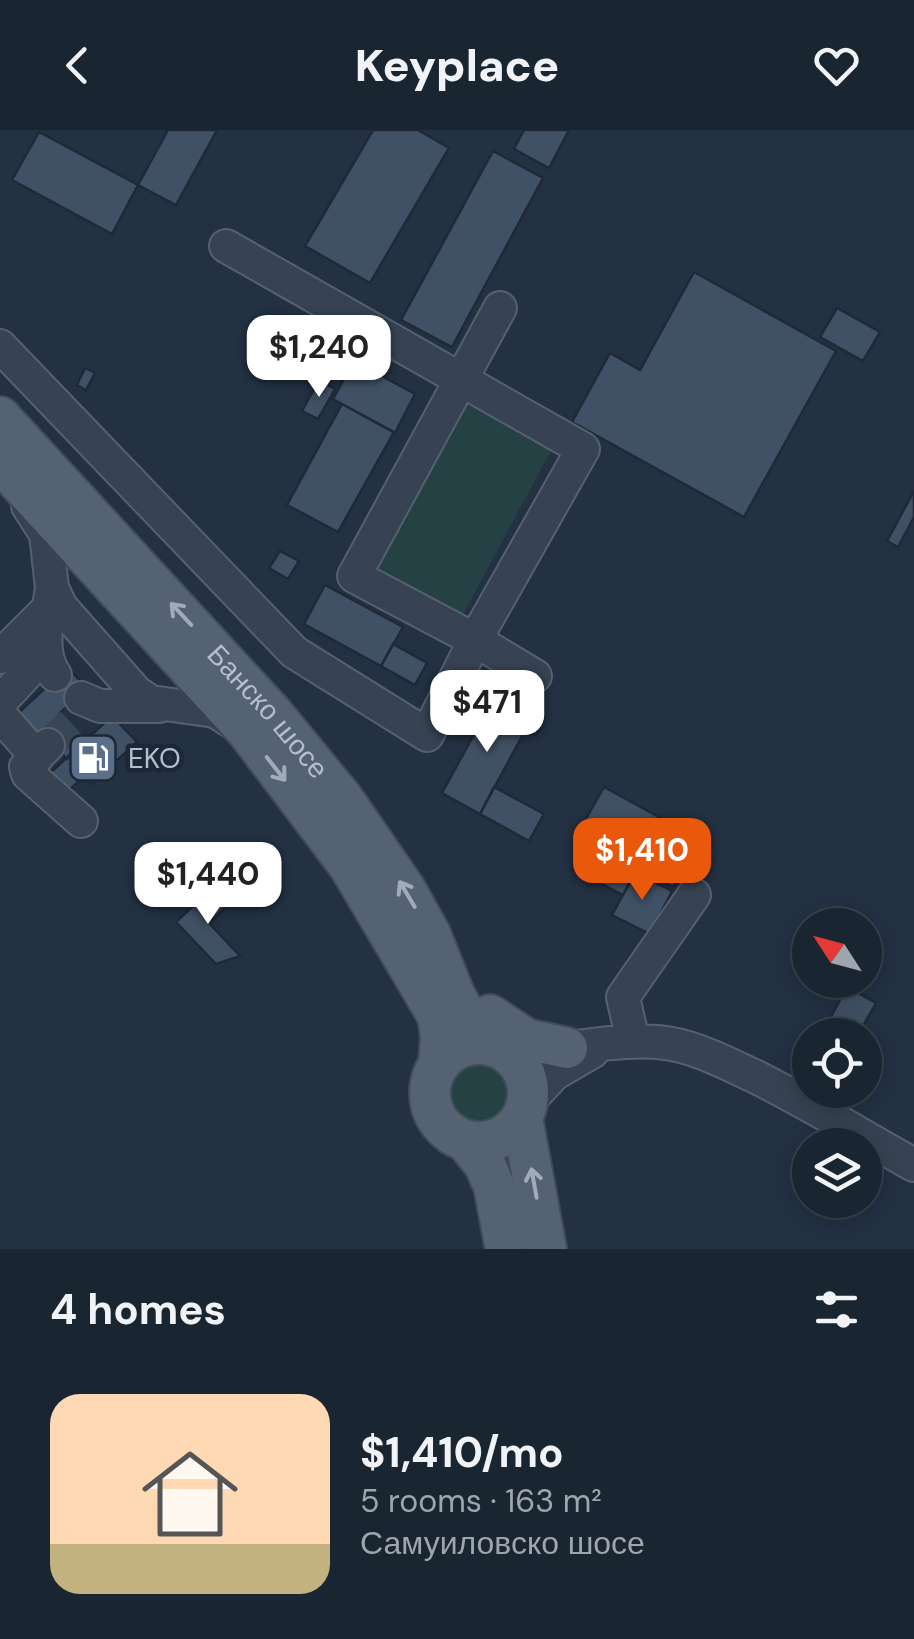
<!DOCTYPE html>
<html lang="en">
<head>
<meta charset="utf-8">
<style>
  :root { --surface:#1a2532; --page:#27313e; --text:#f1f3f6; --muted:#9fa5ac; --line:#38424d; --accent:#ea580c }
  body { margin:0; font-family:"DM Sans",sans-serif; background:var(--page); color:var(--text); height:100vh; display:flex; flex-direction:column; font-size:38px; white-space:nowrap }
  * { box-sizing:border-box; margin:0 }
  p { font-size:32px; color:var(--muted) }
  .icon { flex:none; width:55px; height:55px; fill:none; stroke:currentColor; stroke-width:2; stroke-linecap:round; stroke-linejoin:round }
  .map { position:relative; height:1119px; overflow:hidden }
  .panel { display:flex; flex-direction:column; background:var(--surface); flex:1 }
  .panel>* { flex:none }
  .needle { width:65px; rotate:306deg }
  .tools { position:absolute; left:792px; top:778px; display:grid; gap:20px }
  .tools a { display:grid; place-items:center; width:90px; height:90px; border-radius:50%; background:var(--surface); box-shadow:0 5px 25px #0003,0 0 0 2px var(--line); font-size:50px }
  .price { position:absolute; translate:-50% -85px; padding:0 22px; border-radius:20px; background:#fff; color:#222; font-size:32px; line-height:65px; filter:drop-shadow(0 2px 5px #0008) }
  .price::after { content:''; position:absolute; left:50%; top:60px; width:30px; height:22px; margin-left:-15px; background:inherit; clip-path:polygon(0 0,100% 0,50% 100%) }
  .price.active { background:var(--accent); color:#fff }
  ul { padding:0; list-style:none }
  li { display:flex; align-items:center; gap:30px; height:250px; padding:0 50px }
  li span { display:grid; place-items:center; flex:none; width:280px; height:200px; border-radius:30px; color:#555 }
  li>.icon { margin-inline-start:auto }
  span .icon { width:120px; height:120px; fill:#fffc; stroke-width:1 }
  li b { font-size:42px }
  h2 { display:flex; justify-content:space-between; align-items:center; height:120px; padding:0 50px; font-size:42px }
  header { display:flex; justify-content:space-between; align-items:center; height:130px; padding:0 50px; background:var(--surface); font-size:45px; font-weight:800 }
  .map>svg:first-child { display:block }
  .green { fill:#254144 }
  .building { fill:#415165; stroke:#1e2a39; stroke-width:2.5 }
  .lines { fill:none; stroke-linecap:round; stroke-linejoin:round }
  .minor-tunnel { stroke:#394658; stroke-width:32; stroke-dasharray:32 16; stroke-linecap:butt }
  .minor-casing { stroke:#55616f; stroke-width:36 }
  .major-casing { stroke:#414c5b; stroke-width:44 }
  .minor { stroke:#374352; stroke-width:32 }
  .major { stroke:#556272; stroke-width:40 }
  .oneway { stroke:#a1acba }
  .labels { text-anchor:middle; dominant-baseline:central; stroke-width:9; stroke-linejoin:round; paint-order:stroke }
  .street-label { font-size:28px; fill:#b4becc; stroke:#1c2837 }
  .poi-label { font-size:28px; fill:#b4becc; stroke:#1c2837; text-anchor:start }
</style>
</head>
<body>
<header><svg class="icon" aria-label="back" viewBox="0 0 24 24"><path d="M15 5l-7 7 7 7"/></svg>Keyplace<svg class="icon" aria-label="heart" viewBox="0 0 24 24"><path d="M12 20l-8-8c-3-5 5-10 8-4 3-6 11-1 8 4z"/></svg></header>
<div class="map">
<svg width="914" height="1119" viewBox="0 0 914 1119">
  <rect width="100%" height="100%" fill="#233143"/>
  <!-- green -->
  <path class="green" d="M459 266 553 317 460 490 366 439Z
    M443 963a36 36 0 1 1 72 0a36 36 0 1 1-72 0Z"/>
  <!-- building -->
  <path class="building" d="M168 0H217L176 75 138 55Z
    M373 0H418L449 18 370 153 305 116Z
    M524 0H569L549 38 514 19Z
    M39 2 138 55 112 104 12 50Z
    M493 21 543 48 452 217 401 190Z
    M694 142 836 221 744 387 572 292 610 223 640 240Z
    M837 178 880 202 863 231 820 207Z
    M354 231 415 264 395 303 333 269Z
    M85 238 95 243 86 260 77 255Z
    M319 250 335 259 318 289 302 281Z
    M342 274 394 302 338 402 287 375Z
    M914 361V387L898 417 887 411Z
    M280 421 299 431 288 449 269 438Z
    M325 455 403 497 381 536 304 494Z
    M393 514 427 533 415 555 381 536Z
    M68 537 86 558 60 583 86 611 67 629 41 602 37 606 17 584Z
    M495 566 533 586 480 684 442 663Z
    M112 586 137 612 91 654 83 647 65 664 49 644Z
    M533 586 543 591 536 605 525 600Z
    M494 657 544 684 529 711 480 684Z
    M604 657 699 709 673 757 643 741 648 731 583 694Z
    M588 706 640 734 623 765 571 738Z
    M635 743 672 761 650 804 612 785Z
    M214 756 230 773 209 793 240 826 216 834 176 792Z
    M847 857 876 873 858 905H821Z"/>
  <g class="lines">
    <!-- minor-tunnel -->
    <path class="minor-tunnel" d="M48 615 73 592"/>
    <!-- minor casing -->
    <g class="minor-casing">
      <path id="minor" d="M500 178 354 446 475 510 535 546
        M0 216 294 522 427 605 475 510 583 319 226 116
        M28 376 46 404 52 458 61 477 137 563 151 572 215 581 237 595
        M52 458C48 485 38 522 55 545
        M0 527 49 478
        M81 568 100 576H159
        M0 572 45 524
        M0 585 37 627
        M48 615 26 637 28 644 81 691
        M633 911 623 867 694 765
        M512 926C561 921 609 909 658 912 692 915 722 931 752 945 807 972 860 1005 914 1035
        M528 972 554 944 592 922"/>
    </g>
    <!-- major casing -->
    <g class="major-casing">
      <g id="major">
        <path id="s1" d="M0 287 273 584 343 669 405 759 430 804 454 864 481 913"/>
        <path d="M0 332 248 602 350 737 438 886 441 907 439 934"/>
        <path d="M490 885 526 909 567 918"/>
        <circle cx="479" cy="963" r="49"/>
        <path d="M522 988 546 1119"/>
        <path d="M466 1011 485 1035 494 1056 506 1119"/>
      </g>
    </g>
    <!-- minor -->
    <use href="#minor" class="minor"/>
    <!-- major -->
    <use href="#major" class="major"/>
  </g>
  <!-- one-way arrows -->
  <defs><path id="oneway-shaft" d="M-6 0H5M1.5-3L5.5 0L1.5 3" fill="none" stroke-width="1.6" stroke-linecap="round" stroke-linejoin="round" transform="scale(2.5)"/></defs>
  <g class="oneway">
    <use href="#oneway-shaft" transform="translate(181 484) rotate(-133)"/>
    <use href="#oneway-shaft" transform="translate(276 639) rotate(52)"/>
    <use href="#oneway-shaft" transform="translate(407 764) rotate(-121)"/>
    <use href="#oneway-shaft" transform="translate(534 1053) rotate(-100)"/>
  </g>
  <!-- icons -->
  <defs>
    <g id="fuel-square" transform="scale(2.5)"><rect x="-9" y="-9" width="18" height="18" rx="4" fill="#5c6f8a" stroke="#1c2837"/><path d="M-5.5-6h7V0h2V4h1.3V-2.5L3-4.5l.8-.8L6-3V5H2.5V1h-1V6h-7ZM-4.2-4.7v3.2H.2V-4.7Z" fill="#fff"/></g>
  </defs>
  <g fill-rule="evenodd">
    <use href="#fuel-square" x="93" y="628"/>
  </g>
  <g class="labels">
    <!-- street labels -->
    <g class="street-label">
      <text stroke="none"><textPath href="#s1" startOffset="398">Банско шосе</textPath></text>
    </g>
    <!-- poi labels -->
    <g class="poi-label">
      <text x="128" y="628">EKO</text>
    </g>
  </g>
</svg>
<div class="tools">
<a><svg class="needle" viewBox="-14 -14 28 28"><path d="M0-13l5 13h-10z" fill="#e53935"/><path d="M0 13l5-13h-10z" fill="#9fa5ac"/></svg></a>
<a><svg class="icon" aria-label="locate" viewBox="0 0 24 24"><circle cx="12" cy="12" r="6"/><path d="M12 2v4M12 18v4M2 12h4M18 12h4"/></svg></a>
<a><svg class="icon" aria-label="layers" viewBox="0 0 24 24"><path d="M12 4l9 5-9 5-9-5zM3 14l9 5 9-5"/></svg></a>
</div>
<b class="price" style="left:319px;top:270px">$1,240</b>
<b class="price" style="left:487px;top:625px">$471</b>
<b class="price active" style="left:642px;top:773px">$1,410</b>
<b class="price" style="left:208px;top:797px">$1,440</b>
</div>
<section class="panel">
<h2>4 homes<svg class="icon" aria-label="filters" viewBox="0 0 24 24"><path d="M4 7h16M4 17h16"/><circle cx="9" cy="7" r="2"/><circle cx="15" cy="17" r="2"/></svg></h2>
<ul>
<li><span style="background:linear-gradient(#ffd9b3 75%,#c2b280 0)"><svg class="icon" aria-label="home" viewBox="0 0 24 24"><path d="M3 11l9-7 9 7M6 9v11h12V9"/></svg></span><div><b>$1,410/mo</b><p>5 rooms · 163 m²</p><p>Самуиловско шосе</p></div></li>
</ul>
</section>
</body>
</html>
